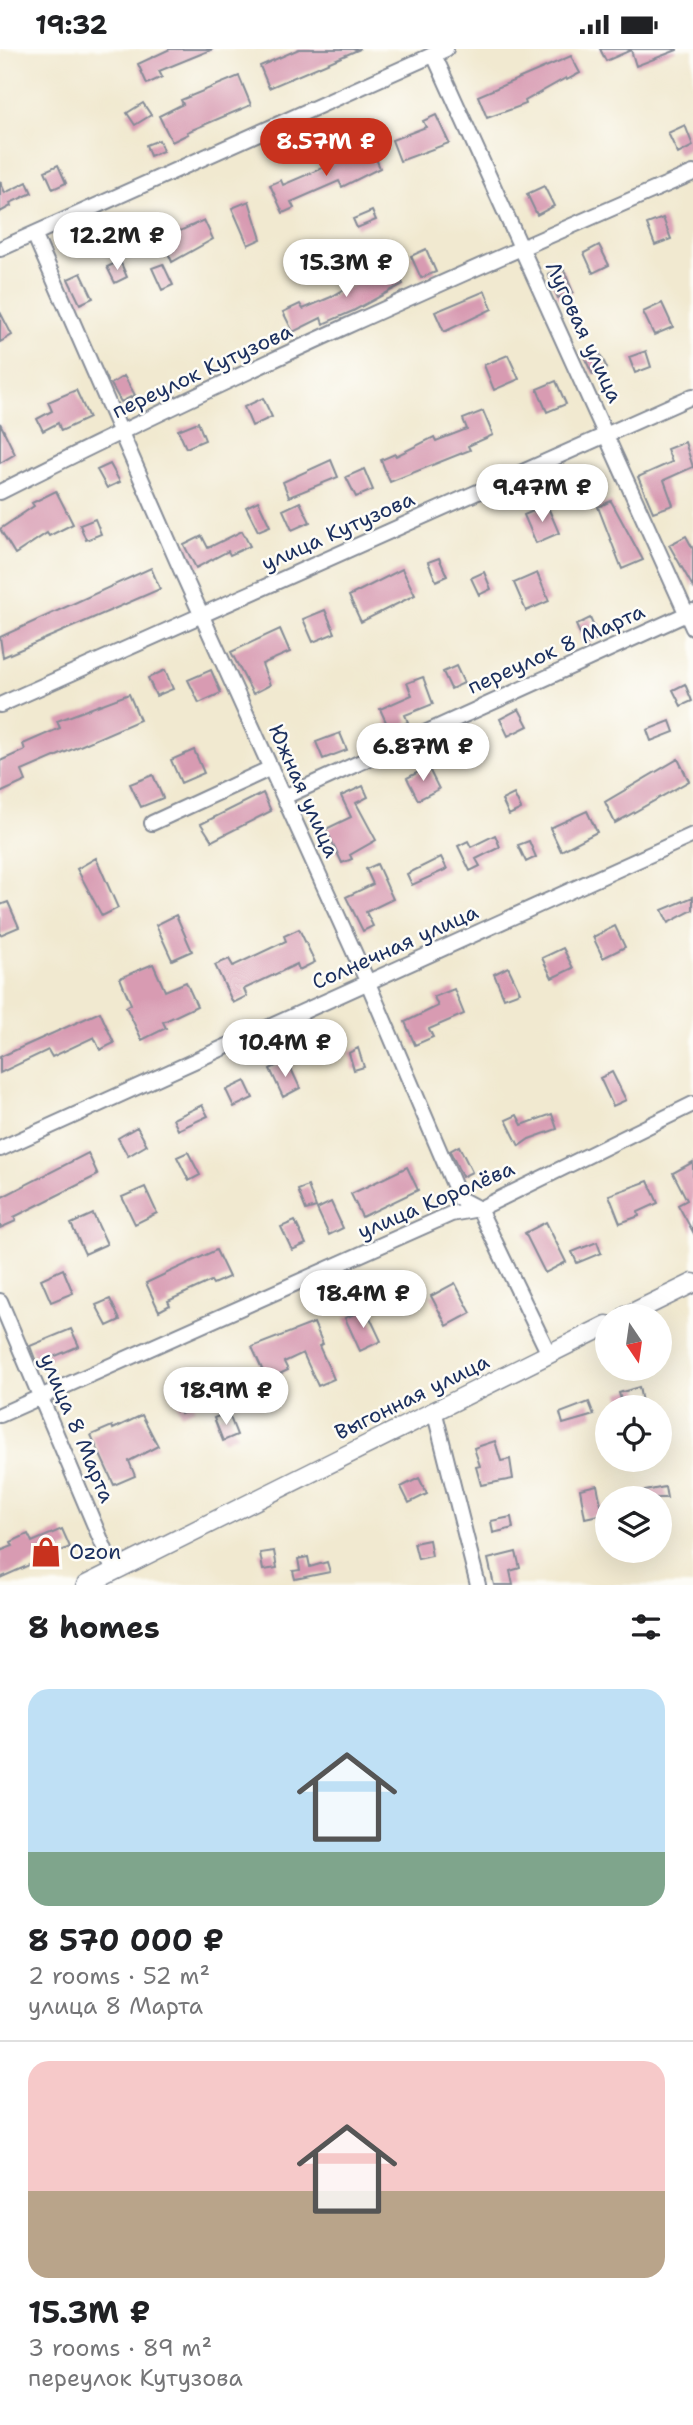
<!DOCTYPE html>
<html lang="en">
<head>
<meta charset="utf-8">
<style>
  :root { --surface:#fff; --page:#f2f2f2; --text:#202124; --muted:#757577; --line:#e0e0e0; --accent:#c8321e }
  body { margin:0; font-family:"Shantell Sans",sans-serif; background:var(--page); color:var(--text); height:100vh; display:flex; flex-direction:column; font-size:26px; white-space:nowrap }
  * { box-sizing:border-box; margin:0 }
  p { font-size:23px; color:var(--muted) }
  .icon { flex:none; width:38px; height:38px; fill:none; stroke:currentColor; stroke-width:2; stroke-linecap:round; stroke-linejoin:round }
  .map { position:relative; height:1536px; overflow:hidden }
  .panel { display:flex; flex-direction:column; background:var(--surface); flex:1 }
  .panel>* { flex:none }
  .needle { width:46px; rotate:167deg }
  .fabs { position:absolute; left:595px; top:1255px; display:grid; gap:14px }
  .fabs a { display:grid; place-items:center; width:77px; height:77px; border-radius:50%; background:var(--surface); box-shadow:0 7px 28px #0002; font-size:35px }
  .price { position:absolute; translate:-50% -60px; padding:0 16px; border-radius:24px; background:#fff; color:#222; font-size:23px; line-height:46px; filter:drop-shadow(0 2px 4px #0008) }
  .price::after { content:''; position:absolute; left:50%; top:42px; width:21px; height:16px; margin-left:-10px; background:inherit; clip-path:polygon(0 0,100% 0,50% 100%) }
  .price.on { background:var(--accent); color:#fff }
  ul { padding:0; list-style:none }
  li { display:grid; align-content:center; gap:14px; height:371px; padding:0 28px }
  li+li { border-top:2px solid var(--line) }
  li span { display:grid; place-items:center; height:217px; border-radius:21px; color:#555 }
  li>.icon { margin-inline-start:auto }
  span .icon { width:126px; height:126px; fill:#fffc; stroke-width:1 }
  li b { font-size:30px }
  h2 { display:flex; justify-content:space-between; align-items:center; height:84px; padding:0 28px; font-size:30px }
  .status { display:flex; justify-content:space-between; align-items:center; height:49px; padding:0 35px; background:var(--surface); direction:ltr }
  .status svg { height:19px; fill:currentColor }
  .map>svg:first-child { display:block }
  .building { fill:#d89bb2 }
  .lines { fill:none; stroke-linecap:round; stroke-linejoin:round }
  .minor-casing { stroke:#868c97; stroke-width:18 }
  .tertiary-casing { stroke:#868c97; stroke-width:21 }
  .minor { stroke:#fff; stroke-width:14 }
  .tertiary { stroke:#fff; stroke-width:18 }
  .labels { text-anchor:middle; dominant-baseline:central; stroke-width:5; stroke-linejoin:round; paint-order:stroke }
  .street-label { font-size:21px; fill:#1b2f5e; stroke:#fdfcf7 }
  .poi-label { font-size:21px; fill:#1b2f5e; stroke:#fdfcf7; text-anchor:start }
</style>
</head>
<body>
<div class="status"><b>19:32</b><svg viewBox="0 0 49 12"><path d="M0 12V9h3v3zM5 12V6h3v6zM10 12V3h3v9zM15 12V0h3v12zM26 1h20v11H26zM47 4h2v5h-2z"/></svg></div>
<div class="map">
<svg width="693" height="1536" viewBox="0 0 693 1536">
  <rect width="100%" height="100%" fill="#fdfcf7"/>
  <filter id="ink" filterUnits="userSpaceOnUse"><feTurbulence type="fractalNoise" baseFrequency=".0143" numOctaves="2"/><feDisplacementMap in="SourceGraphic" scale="14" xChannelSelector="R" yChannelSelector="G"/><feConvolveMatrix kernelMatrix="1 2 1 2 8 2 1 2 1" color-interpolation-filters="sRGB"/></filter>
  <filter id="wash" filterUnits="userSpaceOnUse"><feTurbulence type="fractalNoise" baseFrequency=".00686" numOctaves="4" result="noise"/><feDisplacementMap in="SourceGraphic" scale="28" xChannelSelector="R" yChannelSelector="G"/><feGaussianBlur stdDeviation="1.57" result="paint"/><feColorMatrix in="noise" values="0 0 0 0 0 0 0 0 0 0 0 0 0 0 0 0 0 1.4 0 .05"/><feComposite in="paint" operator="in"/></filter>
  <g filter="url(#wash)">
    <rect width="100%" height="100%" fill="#f1e9d0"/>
    <g id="blocks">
      <!-- building -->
      <path class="building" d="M170 0H213L159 22 162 28 147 35 138 15Z
        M299 0H360L269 39 260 17Z
        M600 0H677V1L636 17 631 1 606 12Z
        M571 7 580 24 567 31 566 29 525 52 526 55 487 69 478 47Z
        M239 27 251 56 187 83 188 85 172 93 159 67 183 55 181 51Z
        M143 54 151 66 135 76 127 64Z
        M436 66 449 94 400 112 392 91 426 78 423 72Z
        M685 76 693 97 678 105 668 84Z
        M159 91 163 102 150 107 146 96Z
        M371 98 380 119 342 138 339 132 291 153 294 159 283 164 270 136 281 131 283 136Z
        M58 116 66 134 53 140 45 122Z
        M0 132 5 144 27 133 32 144 10 154 11 157 0 163Z
        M544 137 554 157 537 166 527 145Z
        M249 152 261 190 248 196 232 159Z
        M372 162 376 171 357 179 353 170Z
        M663 169 671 190 655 196 647 175Z
        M204 171 213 190 172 213 162 190Z
        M599 196 609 216 593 224 584 204Z
        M426 200 436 223 421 229 411 207Z
        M120 212 127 228 115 234 107 218Z
        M393 214 403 235 353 262 323 275 321 269 293 283 283 263 300 255 303 260 331 248Z
        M163 215 173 236 162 241 152 219Z
        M563 219 573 243 558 249 548 225Z
        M81 224 93 249 80 255 68 230Z
        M485 242 492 260 444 283 435 263Z
        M662 254 673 278 654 286 643 263Z
        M0 263 12 286 0 293Z
        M598 301 607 319 593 326 584 308Z
        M646 302 651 318 635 324 629 308Z
        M508 306 519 330 494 341 484 316Z
        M124 327 135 346 121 353 111 335Z
        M556 332 566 355 547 363 537 340Z
        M76 341 89 369 61 382 58 374 43 382 37 370 52 362 48 353Z
        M263 349 272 368 252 377 244 358Z
        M483 362 493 386 468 397 470 401 390 433 381 411 395 405 396 407 434 388 436 392 467 380 463 370Z
        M198 373 205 391 186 399 178 381Z
        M0 374 15 405 0 414Z
        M685 393 693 418 664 431 673 456 653 463 638 428 672 413 667 400Z
        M331 411 338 428 289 448 283 433Z
        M110 415 120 433 107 439 97 421Z
        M364 420 373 441 356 448 346 428Z
        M56 442 73 475 49 487 47 484 15 505 0 480 34 457 32 454Z
        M258 452 270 477 258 482 246 458Z
        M611 452 643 511 622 520 598 458Z
        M300 453 310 473 292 481 283 461Z
        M547 456 559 484 536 494 524 466Z
        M95 470 101 485 86 491 80 476Z
        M242 482 250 497 230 506 228 502 196 519 184 496 202 487 208 499Z
        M686 487 693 500V538L669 496Z
        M439 509 447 527 436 532 428 513Z
        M151 519 160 540 3 608 0 588Z
        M402 520 415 546 361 573 349 547Z
        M484 523 491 540 479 546 471 529Z
        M537 524 549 552 526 562 514 534Z
        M325 561 335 584 313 593 303 570Z
        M590 569 599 589 585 596 576 576Z
        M280 580 290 603 262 615 270 636 253 645 231 603Z
        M456 617 464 634 451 640 443 623Z
        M165 621 173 640 156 647 148 629Z
        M211 621 221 644 199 654 188 631Z
        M423 628 433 655 405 666 408 673 390 682 380 660 412 646 407 634Z
        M685 635 692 652 681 657 673 641Z
        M129 645 140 671 22 722 26 732 0 744V712L25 701 23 695 60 679 57 672Z
        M519 660 528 677 508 687 500 670Z
        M670 672 674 683 651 692 647 681Z
        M340 684 347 701 323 710 316 693Z
        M194 701 204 724 181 734 171 711Z
        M678 710 689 732 615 774 605 753Z
        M428 718 439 740 418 751 407 729Z
        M153 726 163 749 141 758 130 735Z
        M363 737 368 748 356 754 376 791 350 806 352 810 342 814 326 780 351 768 341 747Z
        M263 744 271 762 212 792 201 775Z
        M514 745 521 760 509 766 502 751Z
        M587 762 597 783 561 802 550 779Z
        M495 786 500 798 476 810 480 817 470 822 458 797 468 792 471 798Z
        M529 792 536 808 526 813 518 796Z
        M441 808 447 820 412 836 407 825Z
        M96 809 118 859 102 867 77 820Z
        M377 815 393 850 366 863 373 877 363 882 346 848 373 835 366 820Z
        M693 848V861L668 874 662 861Z
        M8 853 19 878 0 886V856Z
        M176 866 192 902 172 911 156 876Z
        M615 877 625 898 603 909 593 888Z
        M299 880 315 913 299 921 297 915 244 940 247 947 233 954 215 916 229 910 233 917 286 892 284 887Z
        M563 899 573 919 552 929 542 909Z
        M153 915 165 942 186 933 197 957 163 973 166 979 142 991 126 958 131 955 120 929Z
        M508 918 520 943 504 949 494 925Z
        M454 940 464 965 429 980 433 988 415 996 405 973 438 957 434 948Z
        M100 963 114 994 100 1001 94 988 52 1008 48 1001 0 1024V1008Z
        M358 999 364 1018 354 1021 349 1004Z
        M287 1011 300 1039 283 1048 270 1020Z
        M612 1023 626 1051 613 1057 600 1029Z
        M245 1032 253 1049 234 1058 226 1041Z
        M202 1056 208 1067 178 1081 173 1070Z
        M552 1065 557 1080 529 1090 519 1097 506 1071 517 1066 522 1076Z
        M137 1078 147 1096 128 1107 118 1089Z
        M459 1097 472 1123 462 1128 450 1102Z
        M188 1103 200 1126 189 1132 177 1108Z
        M88 1104 98 1126 14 1168 16 1172 0 1179V1149Z
        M693 1113V1183L678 1156 687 1151 673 1124Z
        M407 1118 418 1141 362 1168 351 1145Z
        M648 1132 658 1154 638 1163 639 1167 620 1174 609 1146Z
        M308 1137 316 1158 306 1161 298 1141Z
        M145 1138 157 1164 135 1175 122 1148Z
        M331 1153 343 1179 329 1186 317 1160Z
        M93 1165 107 1195 85 1205 71 1175Z
        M295 1172 306 1195 292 1201 281 1178Z
        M546 1173 566 1213 545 1224 525 1184Z
        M597 1193 601 1204 577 1214 572 1203Z
        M216 1201 229 1228 213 1235 211 1232 168 1252 170 1256 159 1262 146 1234Z
        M63 1220 73 1244 51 1253 41 1230Z
        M455 1234 471 1264 447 1277 431 1247Z
        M110 1250 120 1271 107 1277 96 1256Z
        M366 1260 381 1292 360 1302 345 1269Z
        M314 1274 323 1295 319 1297 334 1330 318 1337 303 1304 284 1313 288 1321 267 1331 252 1298Z
        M71 1280 79 1297 37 1315 30 1297Z
        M639 1338 643 1358H623L619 1344Z
        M187 1340 195 1359 181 1365 174 1345Z
        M589 1353 594 1366 563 1375 560 1364Z
        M228 1363 237 1386 223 1392 214 1369Z
        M142 1366 158 1397 129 1412 135 1427 114 1436 91 1386 112 1377 113 1380Z
        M495 1392 501 1412 510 1410 513 1430 481 1436 476 1418 480 1417 474 1399Z
        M419 1429 427 1445 409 1454 401 1438Z
        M597 1436 603 1465 585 1469 580 1440Z
        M665 1438 667 1449H636L635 1444Z
        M511 1468 513 1479 493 1484 491 1472Z
        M62 1480 70 1498 0 1529V1502L13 1497 11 1493 28 1485 32 1493Z
        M429 1491 432 1507 418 1510 414 1494Z
        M274 1502 277 1519 263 1521 260 1504Z
        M516 1503 520 1519 510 1522 513 1536H494L488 1510Z
        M308 1508 310 1518 327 1513 330 1523 295 1530 293 1522 300 1521 298 1510Z"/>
    </g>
  </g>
  <g filter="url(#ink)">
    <use href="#blocks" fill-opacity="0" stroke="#868c97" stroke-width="2"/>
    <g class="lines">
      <!-- minor casing -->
      <g class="minor-casing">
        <path id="minor" d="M434 6 693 579
          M34 185 182 523 368 934 460 1150 479 1160 549 1305
          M0 200 446 0
          M0 443C227 328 460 225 693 124
          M0 656 693 347
          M284 748 693 562
          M152 774 271 719
          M0 1100 693 786
          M0 1252 114 1522
          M434 1361 478 1536
          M0 1366 451 1165 479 1160 693 1055"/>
      </g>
      <!-- tertiary casing -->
      <g class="tertiary-casing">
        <path id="tertiary" d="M626 1267 693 1234
          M86 1536 607 1276"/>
      </g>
      <!-- minor -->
      <use href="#minor" class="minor"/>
      <!-- tertiary -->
      <use href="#tertiary" class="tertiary"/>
    </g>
  </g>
  <!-- icons -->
  <defs>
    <g id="shop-bare" transform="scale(2.415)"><path d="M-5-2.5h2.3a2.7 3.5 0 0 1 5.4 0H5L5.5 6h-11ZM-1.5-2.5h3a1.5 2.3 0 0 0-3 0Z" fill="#c8321e" stroke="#fdfcf7" stroke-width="2.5" paint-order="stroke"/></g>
  </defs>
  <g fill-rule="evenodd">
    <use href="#shop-bare" x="46" y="1503"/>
  </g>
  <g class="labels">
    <!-- street labels -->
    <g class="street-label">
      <text transform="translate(584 283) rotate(65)">Луговая улица</text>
      <text transform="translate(202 322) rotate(-25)">переулок Кутузова</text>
      <text transform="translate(338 482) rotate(-24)">улица Кутузова</text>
      <text transform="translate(556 600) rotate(-24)">переулок 8 Марта</text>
      <text transform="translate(304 742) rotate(66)">Южная улица</text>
      <text transform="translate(395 898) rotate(-24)">Солнечная улица</text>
      <text transform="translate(436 1151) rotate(-23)">улица Королёва</text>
      <text transform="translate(412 1348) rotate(-26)">Выгонная улица</text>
      <text transform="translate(77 1379) rotate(67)">улица 8 Марта</text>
    </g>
    <!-- poi labels -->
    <g class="poi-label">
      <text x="69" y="1503">Ozon</text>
    </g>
  </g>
</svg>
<div class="fabs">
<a><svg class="needle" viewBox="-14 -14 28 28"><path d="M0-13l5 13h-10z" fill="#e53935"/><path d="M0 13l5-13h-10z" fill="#757577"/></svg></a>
<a><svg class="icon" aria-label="locate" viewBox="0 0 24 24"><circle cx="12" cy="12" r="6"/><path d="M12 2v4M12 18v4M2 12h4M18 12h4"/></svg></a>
<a><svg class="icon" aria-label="layers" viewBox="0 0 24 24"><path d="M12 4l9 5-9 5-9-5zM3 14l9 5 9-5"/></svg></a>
</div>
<b class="price on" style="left:326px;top:129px">8.57M ₽</b>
<b class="price" style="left:117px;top:223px">12.2M ₽</b>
<b class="price" style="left:346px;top:250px">15.3M ₽</b>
<b class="price" style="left:542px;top:475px">9.47M ₽</b>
<b class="price" style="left:423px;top:734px">6.87M ₽</b>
<b class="price" style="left:285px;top:1030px">10.4M ₽</b>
<b class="price" style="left:363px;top:1281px">18.4M ₽</b>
<b class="price" style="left:226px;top:1378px">18.9M ₽</b>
</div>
<section class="panel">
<h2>8 homes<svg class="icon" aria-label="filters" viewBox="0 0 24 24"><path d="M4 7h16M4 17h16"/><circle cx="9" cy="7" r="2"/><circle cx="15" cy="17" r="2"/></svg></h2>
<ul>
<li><span style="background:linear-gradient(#bfe0f5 75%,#7fa58c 0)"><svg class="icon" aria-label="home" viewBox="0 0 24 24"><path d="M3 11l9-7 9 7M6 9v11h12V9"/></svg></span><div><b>8 570 000 ₽</b><p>2 rooms · 52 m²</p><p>улица 8 Марта</p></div></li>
<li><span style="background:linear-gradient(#f6c9c9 60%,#b9a48a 0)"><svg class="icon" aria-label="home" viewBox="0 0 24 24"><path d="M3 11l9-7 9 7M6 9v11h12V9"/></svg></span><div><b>15.3M ₽</b><p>3 rooms · 89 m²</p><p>переулок Кутузова</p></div></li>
</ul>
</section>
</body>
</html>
